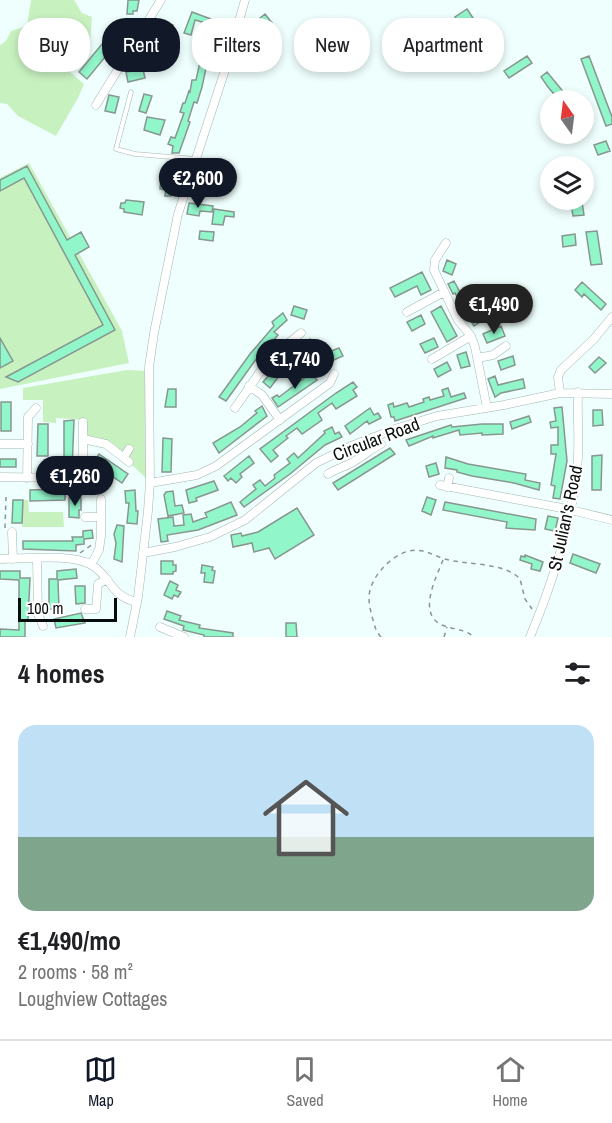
<!DOCTYPE html>
<html lang="en">
<head>
<meta charset="utf-8">
<style>
  :root { --surface:#fff; --page:#f2f2f2; --text:#202124; --muted:#757577; --line:#e0e0e0; --accent:#111827 }
  body { margin:0; font-family:"Archivo Narrow",sans-serif; background:var(--page); color:var(--text); height:100vh; display:flex; flex-direction:column; font-size:22px; white-space:nowrap }
  * { box-sizing:border-box; margin:0 }
  p { font-size:20px; color:var(--muted) }
  .icon { flex:none; width:33px; height:33px; fill:none; stroke:currentColor; stroke-width:2; stroke-linecap:round; stroke-linejoin:round }
  .map { position:relative; height:637px; overflow:hidden }
  .drawer { display:flex; flex-direction:column; background:var(--surface); flex:1 }
  .drawer>* { flex:none }
  .hud { position:absolute; left:18px; top:18px; width:576px; height:54px; display:flex; gap:12px }
  .needle { width:39px; rotate:346deg }
  .controls { position:absolute; left:540px; top:90px; display:grid; gap:12px }
  .controls a { display:grid; place-items:center; width:54px; height:54px; border-radius:50%; background:var(--surface); box-shadow:0 3px 9px #0003; font-size:30px }
  .scale { position:absolute; left:18px; bottom:15px; width:99px; box-sizing:border-box; padding-left:6px; border:3px solid #070d0c; border-top:0; font-size:16px; line-height:21px; white-space:nowrap; color:#070d0c; -webkit-text-stroke:4px #fff; paint-order:stroke }
  .price { position:absolute; translate:-50% -51px; padding:0 14px; border-radius:21px; background:var(--accent); color:#fff; font-size:20px; line-height:39px; filter:drop-shadow(0 2px 3px #0008) }
  .price::after { content:''; position:absolute; left:50%; top:36px; width:18px; height:14px; margin-left:-9px; background:inherit; clip-path:polygon(0 0,100% 0,50% 100%) }
  .price.on { background:#222; color:#fff }
  ul { padding:0; list-style:none }
  li { display:grid; align-content:center; gap:12px; height:318px; padding:0 18px }
  li+li { border-top:2px solid var(--line) }
  li span { display:grid; place-items:center; height:186px; border-radius:18px; color:#555 }
  li>.icon { margin-inline-start:auto }
  span .icon { width:108px; height:108px; fill:#fffc; stroke-width:1 }
  li b { font-size:26px }
  h2 { display:flex; justify-content:space-between; align-items:center; height:72px; padding:0 18px; font-size:26px }
  .pill { padding:0 21px; border-radius:24px; background:var(--surface); box-shadow:0 3px 9px #0003; font-size:21px; line-height:54px }
  .pill.on { background:var(--accent); color:#fff }
  .dock { display:flex; justify-content:space-around; align-items:center; height:84px; border-top:2px solid var(--line); background:var(--surface); font-size:16px; color:var(--muted) }
  .dock a { display:grid; justify-items:center; gap:3px }
  .dock .on { color:var(--accent) }
  .map>svg:first-child { display:block }
  .green { fill:#c8f1c0 }
  .building { fill:#92f6cb; stroke:#87978f; stroke-width:1.5 }
  .lines { fill:none; stroke-linecap:round; stroke-linejoin:round }
  .service-casing { stroke:#a3b6b4; stroke-width:5 }
  .minor-casing { stroke:#a3b6b4; stroke-width:9 }
  .path { stroke:#8a9594; stroke-width:1.5; stroke-dasharray:4.5 4.5; stroke-linecap:butt }
  .service { stroke:#fff; stroke-width:4 }
  .minor { stroke:#fff; stroke-width:8 }
  .labels { text-anchor:middle; dominant-baseline:central; stroke-width:4.5; stroke-linejoin:round; paint-order:stroke }
  .street-label { font-size:18px; fill:#070d0c; stroke:#fff }
</style>
</head>
<body>
<div class="map">
<svg width="612" height="637" viewBox="0 0 612 637">
  <rect width="100%" height="100%" fill="#effffd"/>
  <!-- green -->
  <path class="green" d="M31 0H74L82 13 92 17 90 42 70 72 84 84 78 98 56 136 18 116 7 104 0 103V45L6 41 11 31 27 26Z
    M29 163 122 331 129 363 0 389V178Z
    M127 370 148 371 146 478 132 465 133 461 128 457 134 448 129 445 127 449 122 452C114 441 101 437 88 436L86 420 56 418V423L43 422V400H23V388Z
    M23 500H28L29 512H63L64 527H22Z"/>
  <!-- building -->
  <path class="building" d="M128 0H139L137 11H133V14H127Z
    M467 9 481 30 468 38 455 17Z
    M192 12 219 22 215 35 207 33 209 24 195 20 191 35 184 33Z
    M265 14 272 23 262 31 257 25 261 22 259 19Z
    M121 21 129 28 87 79 79 72Z
    M164 21 173 25 165 40 156 36Z
    M204 44 211 45 202 87 197 103 194 102 188 121 190 122 179 153H172L173 146 168 144 171 137 175 138 184 113 180 112 183 103H185L189 91 190 92 192 80H196Z
    M153 47 162 51 155 67 146 63Z
    M527 56 532 63 509 78 504 71Z
    M589 56 612 117V124L606 126 581 59Z
    M143 69 145 78 128 82 126 72Z
    M547 72 561 89 570 100H559L548 87 541 77Z
    M144 94 152 96 146 113 139 111Z
    M109 95 119 97 115 113 105 111Z
    M147 117 165 120 160 135 144 130Z
    M606 141 610 151 598 155 594 145Z
    M27 166 67 240 81 232 89 247 75 255 115 330 18 382 6 377 103 325 24 178 0 191V180Z
    M161 179H168L167 183H172L171 196H165L166 190 160 189Z
    M126 200 144 202 142 215 124 212V209L120 208 121 203H125Z
    M582 202 584 215 573 216 571 203Z
    M189 203 213 206 212 212 200 211 199 216 187 214Z
    M214 209 234 212V217L225 216 223 225 212 224Z
    M200 231 214 232 213 241 199 239Z
    M597 231 602 264 591 265 586 232Z
    M575 234 576 245 563 247 562 236Z
    M447 260 456 264 452 275 443 271Z
    M422 272 431 290 421 295 417 286 395 297 390 288Z
    M454 281 461 294 465 292 474 309 483 320 474 326 455 293 453 294 448 284Z
    M582 282 606 304 601 310 584 294 582 297 575 290Z
    M294 306 307 310 304 319 291 315Z
    M441 306 457 336 447 342 431 312Z
    M283 313 287 320 274 332 278 335 254 362 226 401 219 397 250 354 274 326 272 322Z
    M421 315 425 324 412 331 407 322Z
    M501 326 505 336 487 343 483 334Z
    M0 338 13 361 0 368Z
    M434 338 438 347 425 353 420 344Z
    M310 339 315 346 304 355 303 353 286 367 270 388 263 382 285 357Z
    M339 348 343 356 327 363 328 366 318 373 313 366 328 356 326 353Z
    M466 352 470 366 461 368 457 355Z
    M513 356 515 365 501 370 498 361Z
    M599 357 606 363 595 373 589 367Z
    M447 362 451 370 438 377 434 369Z
    M311 373 317 380 278 407 272 398 277 395 279 397Z
    M495 376 498 385 523 379 525 388 501 393 495 397 488 379Z
    M353 382 357 387 353 390 357 396 336 409 332 403 318 413 322 420 302 434 297 428 286 436 288 438 273 450 278 456 271 462 260 449 336 393Z
    M448 388 451 397 464 393 466 398 395 421 394 417H391L388 405 393 403 394 407 407 403 409 407 424 402 423 399 429 397 430 400 444 396 442 390Z
    M168 389H176V407H165Z
    M1 402H11V431H1Z
    M262 406 267 416 219 453 213 443 240 427 257 413 255 411Z
    M562 407 567 461 560 499 553 498 555 486 551 485 556 454H551V445H558V427L551 428 550 422 556 421 554 408Z
    M370 408 374 415 378 413 381 418 369 424 367 421 350 434 345 426Z
    M593 410H602L603 425 593 426Z
    M529 416 531 422 512 429 510 422Z
    M74 420 72 470H53V459H64V421Z
    M38 424H48V456H37Z
    M482 424H503V434L482 435V433L460 435 459 430 433 438V436L409 446 406 440 451 425 452 427Z
    M332 427 335 434 339 432 342 437 325 445 290 474 244 507 240 502 256 489 253 485 260 480 265 486 275 478 274 475 290 463 287 459 294 453 298 458 325 433 324 431Z
    M163 438 172 439 171 472H162Z
    M390 448 395 454 338 490 333 483Z
    M99 454 128 474 122 483 93 463Z
    M602 455 601 490H592V456Z
    M249 456 254 463 240 474 242 477 236 483 231 478 228 481 224 476Z
    M446 457 468 464 526 474 525 480 540 483 539 490 514 483 472 476 457 472V470L445 468Z
    M0 459H16V467H0Z
    M436 463 439 474 429 477 426 466Z
    M214 481 218 490 196 498 197 501 189 503 186 490Z
    M65 489V500L30 501V490Z
    M135 490 136 511H138L137 524 127 523 129 503H126L125 491Z
    M173 491 175 506 182 505 184 513 168 516 164 495 166 492Z
    M427 497 436 500 431 515 422 511Z
    M69 498H81V510H79V518L69 517Z
    M13 500H23L22 523H12Z
    M231 502 237 515 198 530 167 535 168 541 161 542 158 519 173 517 174 526 184 525 183 515 191 514 193 522 207 517 205 513Z
    M445 502 536 519 535 530 506 528 507 522 443 510Z
    M297 508 314 535 275 559 269 548 254 552 252 543 233 547 231 535 241 533 242 536 258 532Z
    M548 516 558 518 555 531 545 529Z
    M117 525 124 526 122 562 114 559 116 543 114 534Z
    M92 530 93 538 84 539V544L76 545V551L23 549V541H73L72 537H83V531Z
    M573 554 600 564 596 573 570 563Z
    M525 555 543 562 540 571 531 569 532 564 520 560 521 556 525 557Z
    M161 561H173V565H176V571L173 572V574H161Z
    M202 565 213 567 212 570 215 571 213 583 204 582 205 573H201Z
    M76 569 77 578 58 580 59 609H49V579H57V571Z
    M0 571H20V578H30L28 621H25V637H0V629L19 630V580L0 579Z
    M170 581 178 585 176 590 181 592 178 597 174 595 172 599 164 595Z
    M75 586H85V603L76 604Z
    M167 611 181 616 179 620 200 625 199 628 233 633V637H204V635L183 630 184 626 164 619Z
    M81 613 85 623 56 628 54 619Z
    M286 623H296L297 637H286Z"/>
  <g class="lines">
    <!-- service casing -->
    <g class="service-casing">
      <path id="service" d="M131 92 116 149 135 154 196 159"/>
    </g>
    <!-- minor casing -->
    <g class="minor-casing">
      <path id="minor" d="M96 105 161 0
        M446 243 435 260 434 270 458 320 471 336 475 347 487 408
        M407 312 444 292
        M478 358 493 355 506 346
        M432 359 471 336
        M249 386 262 395 280 420
        M560 393 558 377 561 370 594 339 612 317
        M235 408 269 359 301 333
        M83 439 106 444 129 462
        M0 444H28
        M124 457 129 449
        M328 474C336 469 344 467 351 463 363 457 370 449 381 444
        M0 477 73 478 80 476 83 466V422
        M27 478 28 417 36 408
        M150 483 197 475 216 466 330 383 334 374
        M440 485 567 509 612 520
        M447 487 449 478
        M85 517H101
        M12 532 13 559
        M143 553 175 547 210 537 245 520 316 463 351 446 398 428 437 416 504 405 560 393 612 394
        M0 559C25 559 71 553 92 565 112 578 110 596 137 602
        M37 559 38 614 43 626
        M91 565 99 550 101 536V499
        M85 609H96L98 584 107 579
        M160 627 184 637
        M130 637 138 597 148 511 150 483 149 367 154 333 178 214 225 70 245 0
        M530 637C552 584 571 527 577 470 580 444 577 418 578 392"/>
    </g>
    <!-- path -->
    <path class="path" d="M81 483 91 487 96 494
      M5 528 6 497
      M80 553 93 544
      M443 560C436 578 417 614 442 625 454 630 463 628 474 637
      M381 637C376 632 375 627 373 620 371 613 369 605 369 598 369 578 391 555 409 551 423 548 432 555 445 559 465 565 505 562 520 579L525 599 532 609
      M444 637 447 627"/>
    <!-- service -->
    <use href="#service" class="service"/>
    <!-- minor -->
    <use href="#minor" class="minor"/>
  </g>
  <g class="labels">
    <!-- street labels -->
    <g class="street-label">
      <text transform="translate(376 439) rotate(-21)">Circular Road</text>
      <text transform="translate(565 518) rotate(-78)">St Julian's Road</text>
    </g>
  </g>
</svg>
<div class="controls">
<a><svg class="needle" viewBox="-14 -14 28 28"><path d="M0-13l5 13h-10z" fill="#e53935"/><path d="M0 13l5-13h-10z" fill="#757577"/></svg></a>
<a><svg class="icon" aria-label="layers" viewBox="0 0 24 24"><path d="M12 4l9 5-9 5-9-5zM3 14l9 5 9-5"/></svg></a>
</div>
<div class="scale">100 m</div>
<b class="price" style="left:198px;top:209px">€2,600</b>
<b class="price on" style="left:494px;top:335px">€1,490</b>
<b class="price" style="left:295px;top:390px">€1,740</b>
<b class="price" style="left:75px;top:507px">€1,260</b>
<div class="hud">
<a class="pill">Buy</a>
<a class="pill on">Rent</a>
<a class="pill">Filters</a>
<a class="pill">New</a>
<a class="pill">Apartment</a>
</div>
</div>
<section class="drawer">
<h2>4 homes<svg class="icon" aria-label="filters" viewBox="0 0 24 24"><path d="M4 7h16M4 17h16"/><circle cx="9" cy="7" r="2"/><circle cx="15" cy="17" r="2"/></svg></h2>
<ul>
<li><span style="background:linear-gradient(#bfe0f5 60%,#7fa58c 0)"><svg class="icon" aria-label="home" viewBox="0 0 24 24"><path d="M3 11l9-7 9 7M6 9v11h12V9"/></svg></span><div><b>€1,490/mo</b><p>2 rooms · 58 m²</p><p>Loughview Cottages</p></div></li>
</ul>
</section>
<nav class="dock">
<a class="on"><svg class="icon" aria-label="map" viewBox="0 0 24 24"><path d="M3 6l6-2 6 2 6-2v14l-6 2-6-2-6 2zM9 4v14M15 6v14"/></svg>Map</a>
<a><svg class="icon" aria-label="saved" viewBox="0 0 24 24"><path d="M7 4h10v16l-5-4-5 4z"/></svg>Saved</a>
<a><svg class="icon" aria-label="home" viewBox="0 0 24 24"><path d="M3 11l9-7 9 7M6 9v11h12V9"/></svg>Home</a>
</nav>
</body>
</html>
